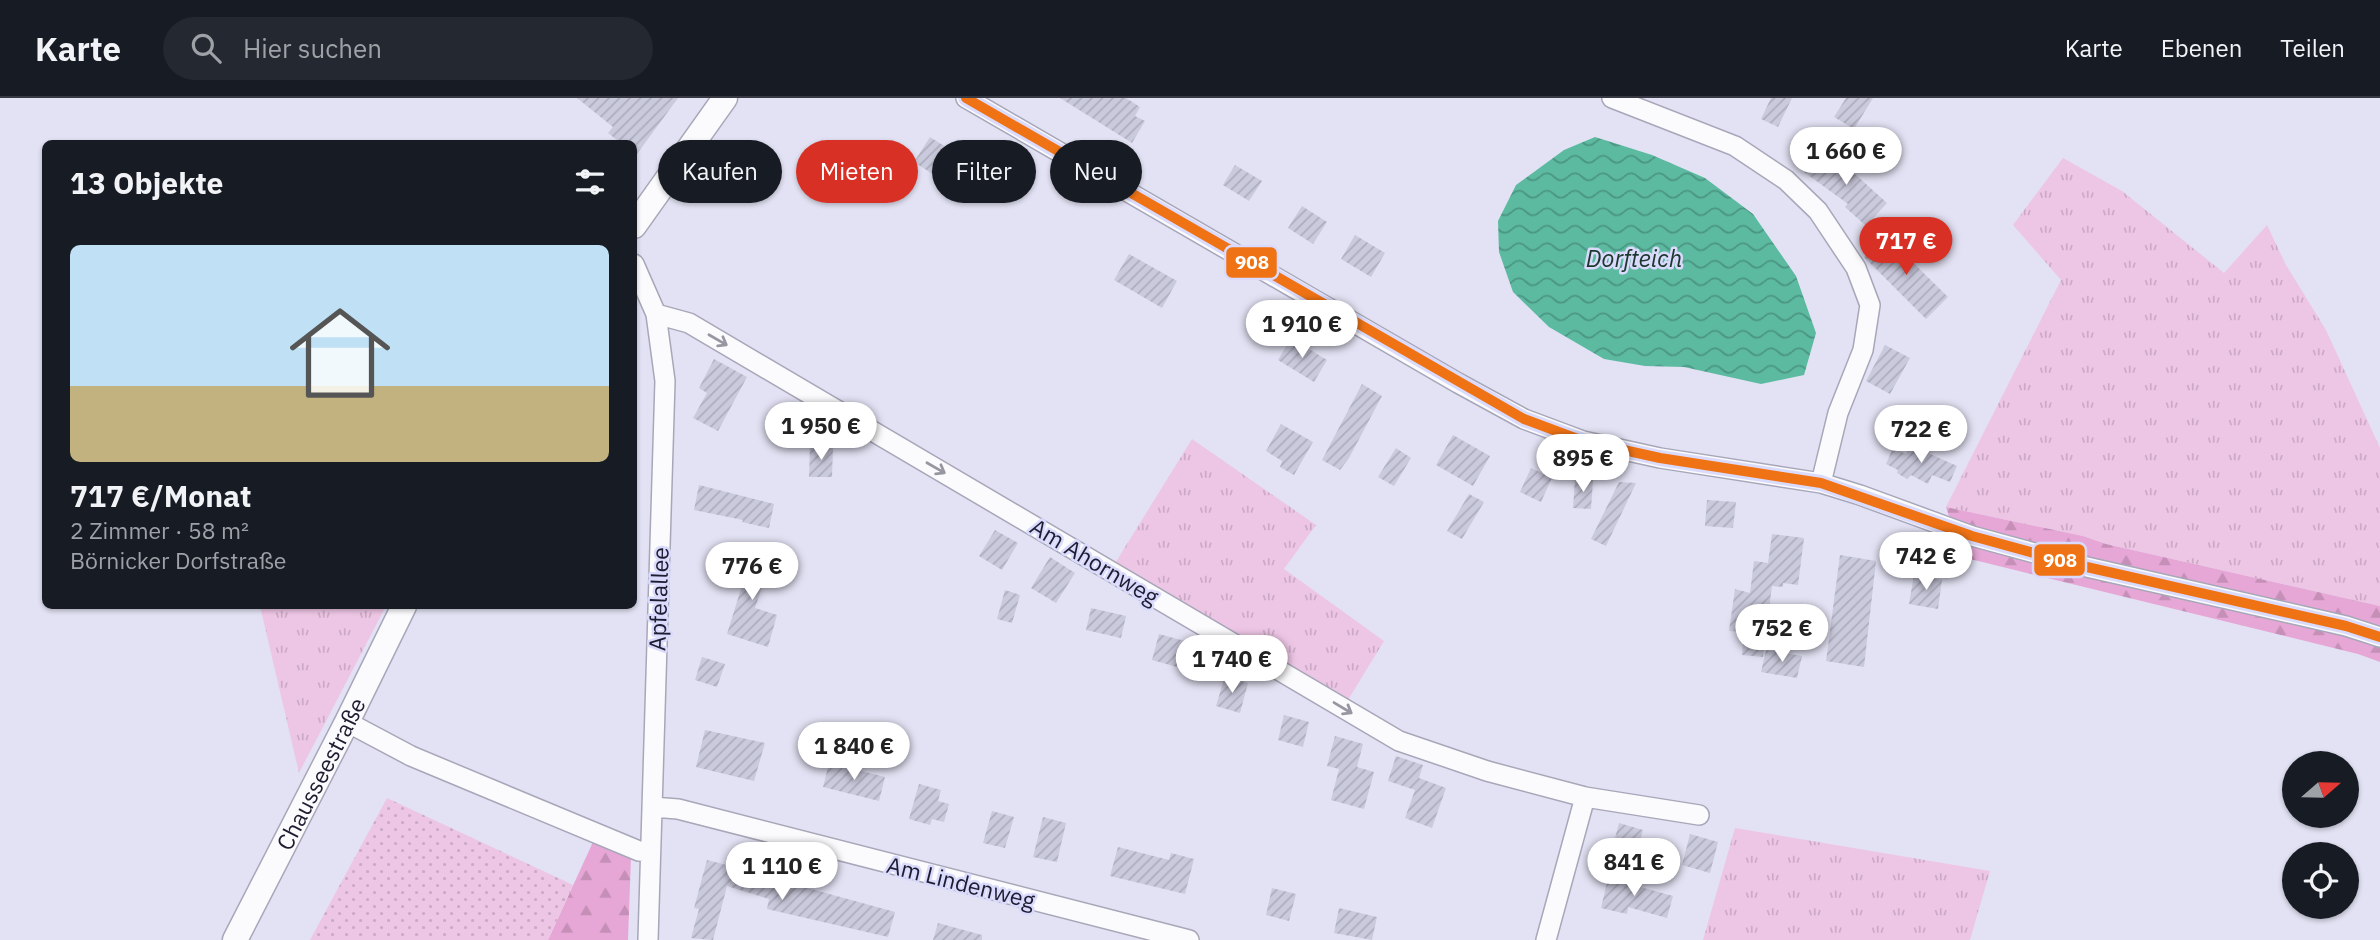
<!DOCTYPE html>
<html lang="de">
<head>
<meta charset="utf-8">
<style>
  :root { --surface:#171b24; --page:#242831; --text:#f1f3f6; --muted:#9ea1a6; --line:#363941; --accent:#d93025 }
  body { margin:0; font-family:"IBM Plex Sans",sans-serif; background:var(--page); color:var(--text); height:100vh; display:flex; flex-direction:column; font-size:26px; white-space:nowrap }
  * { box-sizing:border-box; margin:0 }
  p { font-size:23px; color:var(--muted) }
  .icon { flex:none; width:38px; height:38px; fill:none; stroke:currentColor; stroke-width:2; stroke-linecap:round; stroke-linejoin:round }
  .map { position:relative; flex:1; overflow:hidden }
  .drawer { position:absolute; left:42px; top:42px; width:595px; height:469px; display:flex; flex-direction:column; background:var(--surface); border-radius:10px; box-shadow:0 2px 5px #0004 }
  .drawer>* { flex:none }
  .banner { position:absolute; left:658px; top:42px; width:665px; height:63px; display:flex; gap:14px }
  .needle { width:46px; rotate:70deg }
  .tools { position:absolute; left:2282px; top:653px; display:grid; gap:14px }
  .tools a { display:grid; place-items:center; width:77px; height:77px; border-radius:50%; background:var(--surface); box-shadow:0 2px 5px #0004; font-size:35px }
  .price { position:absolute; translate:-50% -60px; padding:0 16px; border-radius:24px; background:#fff; color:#222; font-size:23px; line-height:46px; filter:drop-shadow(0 2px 4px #0008) }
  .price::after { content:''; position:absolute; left:50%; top:42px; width:21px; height:16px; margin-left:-10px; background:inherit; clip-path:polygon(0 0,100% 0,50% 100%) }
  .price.active { background:var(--accent); color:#fff }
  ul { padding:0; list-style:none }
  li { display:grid; align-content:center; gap:14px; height:371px; padding:0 28px }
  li+li { border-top:2px solid var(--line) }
  li span { display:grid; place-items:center; height:217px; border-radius:10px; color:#555 }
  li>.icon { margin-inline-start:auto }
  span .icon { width:126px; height:126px; fill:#fffc; stroke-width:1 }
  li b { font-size:30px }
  h2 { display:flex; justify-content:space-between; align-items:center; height:84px; padding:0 28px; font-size:30px }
  .pill { padding:0 24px; border-radius:32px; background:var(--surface); box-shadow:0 2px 5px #0004; font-size:24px; line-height:63px }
  .pill.active { background:var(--accent); color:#fff }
  header { display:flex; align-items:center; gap:42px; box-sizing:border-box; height:98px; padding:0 35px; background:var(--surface); border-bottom:2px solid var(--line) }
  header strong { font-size:33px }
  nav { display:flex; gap:38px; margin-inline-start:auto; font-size:24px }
  .search { width:490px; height:63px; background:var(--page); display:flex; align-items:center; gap:18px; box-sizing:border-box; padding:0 24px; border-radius:38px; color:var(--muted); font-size:26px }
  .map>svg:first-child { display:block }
  .grass { fill:url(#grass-tufts) }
  .forest { fill:url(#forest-firs) }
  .park { fill:url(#park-dots) }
  .water { fill:url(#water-waves) }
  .building { fill:url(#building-hatch) }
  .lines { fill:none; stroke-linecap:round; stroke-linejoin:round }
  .minor-casing { stroke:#a7a7b9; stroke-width:22 }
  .major-casing { stroke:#a7a7b9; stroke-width:27 }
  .minor { stroke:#fbfbfd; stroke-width:19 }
  .major { stroke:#fbfbfd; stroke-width:24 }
  .bus-1-casing { stroke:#dadbfc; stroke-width:16 }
  .bus-1 { stroke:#ef7315; stroke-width:10 }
  .oneway { stroke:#9797a1 }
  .labels { text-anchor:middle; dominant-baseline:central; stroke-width:5; stroke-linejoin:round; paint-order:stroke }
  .street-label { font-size:23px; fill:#1d1c30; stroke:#dadbfc }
  .water-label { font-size:24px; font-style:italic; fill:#1d372c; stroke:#dadbfc }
  .line-badge { stroke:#dadbfc; stroke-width:2.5 }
  .badge-label { font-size:19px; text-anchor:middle; font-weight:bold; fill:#fff }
</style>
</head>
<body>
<header>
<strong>Karte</strong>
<div class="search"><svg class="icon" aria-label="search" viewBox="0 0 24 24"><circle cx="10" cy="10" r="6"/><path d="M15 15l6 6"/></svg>Hier suchen</div>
<nav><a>Karte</a><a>Ebenen</a><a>Teilen</a></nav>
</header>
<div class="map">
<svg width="2380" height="842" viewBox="0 0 2380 842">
  <defs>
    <pattern id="grass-tufts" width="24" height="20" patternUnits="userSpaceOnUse" patternTransform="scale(1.75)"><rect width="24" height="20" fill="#eec6e5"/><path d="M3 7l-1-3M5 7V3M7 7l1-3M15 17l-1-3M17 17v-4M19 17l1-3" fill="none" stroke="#ccaac5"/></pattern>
    <pattern id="forest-firs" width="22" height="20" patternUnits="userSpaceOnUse" patternTransform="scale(1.75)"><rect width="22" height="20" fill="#e6a7d6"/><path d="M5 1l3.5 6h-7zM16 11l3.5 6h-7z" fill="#c58fb8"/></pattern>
    <pattern id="park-dots" width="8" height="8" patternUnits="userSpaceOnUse" patternTransform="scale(1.75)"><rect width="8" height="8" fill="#eec6e5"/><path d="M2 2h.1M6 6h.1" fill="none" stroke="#ccaac5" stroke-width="1.8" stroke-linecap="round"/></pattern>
    <pattern id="water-waves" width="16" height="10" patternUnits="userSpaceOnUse" patternTransform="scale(1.75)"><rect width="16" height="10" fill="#5cbaa0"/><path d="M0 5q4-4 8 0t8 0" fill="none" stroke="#4b9683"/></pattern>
    <pattern id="building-hatch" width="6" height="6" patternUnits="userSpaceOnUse" patternTransform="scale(1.75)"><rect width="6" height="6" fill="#cacadd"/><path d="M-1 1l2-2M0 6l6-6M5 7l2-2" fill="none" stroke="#adadbe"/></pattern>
  </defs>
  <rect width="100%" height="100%" fill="#e2e2f4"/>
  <!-- grass -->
  <path class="grass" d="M2063 60 2122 93 2224 175 2267 127 2286 167 2326 232 2380 350V508L2106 446 2083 438 1946 409 2061 182 2013 127Z
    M1192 341 1316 427 1284 471 1384 543 1348 602 1114 467Z
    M260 508H386L299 675Z
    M1735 730 1990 773 1970 842H1703Z"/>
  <!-- forest -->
  <path class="forest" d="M1946 409 2083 438 2106 446 2380 508V564L2358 556 1962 459Z
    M593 744 631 759 628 842H548Z"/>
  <!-- park -->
  <path class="park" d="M387 700 573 787 548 842H310Z"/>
  <!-- water -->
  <path class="water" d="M1595 39 1652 57 1705 80 1753 116 1796 178 1816 235 1804 277 1761 286 1684 269 1645 268 1604 261 1549 229 1513 194 1499 154 1498 123 1516 87 1564 52Z"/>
  <!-- building -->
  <path class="building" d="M577 0H678L634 60V46H622L608 35 613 29Z
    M1060 0H1126L1140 9 1135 18 1145 23 1132 45Z
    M1771 0H1792L1778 29 1761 21Z
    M1846 0H1873L1854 31 1834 19Z
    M930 39 965 61 948 86 914 64Z
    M1821 51 1856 77 1887 105 1866 128 1845 109 1848 106 1804 74Z
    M1235 67 1262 83 1249 103 1223 87Z
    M1302 108 1327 124 1313 146 1288 130Z
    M1355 137 1385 155 1371 179 1341 161Z
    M1885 137 1948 199 1926 221 1864 159Z
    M1129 156 1177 183 1162 210 1114 182Z
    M1291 240 1327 262 1314 284 1278 262Z
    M1885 247 1910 260 1890 296 1866 283Z
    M714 261 747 279 718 333 693 320 707 295 699 290Z
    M1362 286 1382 298 1349 360 1340 372 1322 362Z
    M1281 326 1313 344 1294 377 1280 369 1282 363 1266 353Z
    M1453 337 1490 358 1473 388 1436 367Z
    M1910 347 1957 368 1950 384 1932 377 1928 386 1911 377 1907 381 1897 375 1898 372 1886 366 1893 350 1906 356Z
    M810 348 833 349 832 379H809Z
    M1396 350 1411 360 1394 388 1378 379Z
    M1531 370 1552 380 1541 404 1520 394Z
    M1575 381 1593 382 1591 411 1573 410Z
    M1619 384 1636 385 1606 448 1591 441Z
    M699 387 774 406 769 430 742 424 743 422 694 412Z
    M1469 396 1484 404 1462 441 1447 433Z
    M1707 402 1736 404 1733 430 1705 428Z
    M995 432 1018 445 1002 472 979 458Z
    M1772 436 1804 440 1798 487 1783 485V489L1772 488 1763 559 1742 557 1744 534 1729 533 1735 491 1750 495 1754 463 1768 465Z
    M744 452 771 461 755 510 777 517 768 549 727 536 744 481 735 478Z
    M1840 457 1876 463 1864 569 1826 563Z
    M1050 459 1075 475 1056 505 1031 490Z
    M1914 477 1942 482 1938 511 1909 506Z
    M1005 492 1020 497 1012 525 997 521Z
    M1091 510 1126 518 1121 540 1086 532Z
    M1159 536 1185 543 1177 569 1152 562Z
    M1766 552 1802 558 1797 580 1761 574Z
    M702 559 725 566 717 589 695 582Z
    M1225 578 1248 585 1240 615 1216 608Z
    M1284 617 1309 624 1303 649 1278 642Z
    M705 632 765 645 754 683 696 669Z
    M1335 638 1363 646 1357 669 1374 674 1364 711 1331 702 1339 671 1327 668Z
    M1396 658 1423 667 1419 680 1446 690 1432 730 1405 720 1415 692 1388 683Z
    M829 665 885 679 879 703 823 689Z
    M919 686 941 692 938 703 949 706 944 724 932 721 930 727 909 721Z
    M992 713 1014 719 1005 750 983 745Z
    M1043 719 1066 725 1057 764 1033 759Z
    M1619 725 1643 732 1637 755 1613 748Z
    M1690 736 1718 744 1710 775 1682 767Z
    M1118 749 1169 762 1171 755 1194 761 1185 796 1110 778Z
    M707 762 794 784 793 786 895 814 888 839 767 811 769 801 727 788 713 842 691 840 699 811 694 810Z
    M1609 776 1635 782 1633 787 1673 798 1667 820 1628 809 1627 816 1601 810Z
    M1272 790 1296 796 1289 823 1266 817Z
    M1339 810 1377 819 1372 842 1334 835Z
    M938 825 982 837V842H933Z"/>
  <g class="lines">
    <!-- minor casing -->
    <g class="minor-casing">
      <path id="minor" d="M966 0 1458 285 1524 321 1583 343 1660 360 1821 385 1860 397 1972 438 2078 467 2346 528 2380 539
        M1612 0 1735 48 1786 82 1818 113 1856 170 1870 207 1863 252 1838 315 1821 385
        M634 166 656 216 665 283 648 842
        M656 216 689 225 1399 643 1487 673 1585 699 1699 717
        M347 624 411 658 639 753 650 754
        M652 709 678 711 1189 842
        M1546 842 1585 699"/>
    </g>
    <!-- major casing -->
    <g class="major-casing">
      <g id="major">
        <path d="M634 128 725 0"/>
        <path id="s1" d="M235 842 347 624 404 508"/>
      </g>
    </g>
    <!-- minor -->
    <use href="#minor" class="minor"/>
    <!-- major -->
    <use href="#major" class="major"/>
    <!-- bus-1 casing -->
    <g class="bus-1-casing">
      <path id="bus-1" d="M966 0 1524 321 1583 343 1660 360 1821 385 1972 438 2078 467 2346 528 2380 539"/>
    </g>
    <!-- bus-1 -->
    <use href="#bus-1" class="bus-1"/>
  </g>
  <!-- one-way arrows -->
  <defs><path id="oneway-shaft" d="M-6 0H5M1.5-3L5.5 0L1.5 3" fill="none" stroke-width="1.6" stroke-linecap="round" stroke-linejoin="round" transform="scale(1.75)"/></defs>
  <g class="oneway">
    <use href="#oneway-shaft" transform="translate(718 242) rotate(30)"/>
    <use href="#oneway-shaft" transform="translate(936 370) rotate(30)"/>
    <use href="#oneway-shaft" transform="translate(1343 610) rotate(31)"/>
  </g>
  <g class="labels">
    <!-- street labels -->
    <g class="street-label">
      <text transform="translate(1095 463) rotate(31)">Am Ahornweg</text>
      <text transform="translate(658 501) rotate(-88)">Apfelallee</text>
      <text stroke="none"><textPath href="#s1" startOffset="187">Chausseestraße</textPath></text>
      <text transform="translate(961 784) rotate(14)">Am Lindenweg</text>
    </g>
    <!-- water labels -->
    <g class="water-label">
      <text x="1634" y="160">Dorfteich</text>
    </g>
  </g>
  <g class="line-badge">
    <rect x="1225" y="148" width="53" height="33" rx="7" fill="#ef7315"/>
    <rect x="2033" y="445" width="53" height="34" rx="7" fill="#ef7315"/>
  </g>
  <g class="badge-label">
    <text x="1252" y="171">908</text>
    <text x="2060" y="469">908</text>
  </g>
</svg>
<div class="tools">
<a><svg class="needle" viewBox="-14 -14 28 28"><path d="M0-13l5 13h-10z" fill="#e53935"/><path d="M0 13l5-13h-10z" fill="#9ea1a6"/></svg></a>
<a><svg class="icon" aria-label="locate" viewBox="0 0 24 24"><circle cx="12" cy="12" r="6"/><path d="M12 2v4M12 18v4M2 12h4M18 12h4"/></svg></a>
</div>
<b class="price" style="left:1846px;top:89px">1 660 €</b>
<b class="price active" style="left:1906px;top:179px">717 €</b>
<b class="price" style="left:1302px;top:262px">1 910 €</b>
<b class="price" style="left:821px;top:364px">1 950 €</b>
<b class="price" style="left:1921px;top:367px">722 €</b>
<b class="price" style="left:1583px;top:396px">895 €</b>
<b class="price" style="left:1926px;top:494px">742 €</b>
<b class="price" style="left:752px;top:504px">776 €</b>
<b class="price" style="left:1782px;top:566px">752 €</b>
<b class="price" style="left:1232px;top:597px">1 740 €</b>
<b class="price" style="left:854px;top:684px">1 840 €</b>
<b class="price" style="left:1634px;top:800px">841 €</b>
<b class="price" style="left:782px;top:804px">1 110 €</b>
<div class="banner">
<a class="pill">Kaufen</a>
<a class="pill active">Mieten</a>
<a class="pill">Filter</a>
<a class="pill">Neu</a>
</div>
<section class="drawer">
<h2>13 Objekte<svg class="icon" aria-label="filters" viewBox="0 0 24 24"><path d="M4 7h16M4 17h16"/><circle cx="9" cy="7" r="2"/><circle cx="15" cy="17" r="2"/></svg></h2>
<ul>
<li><span style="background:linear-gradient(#bfe0f5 65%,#c2b280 0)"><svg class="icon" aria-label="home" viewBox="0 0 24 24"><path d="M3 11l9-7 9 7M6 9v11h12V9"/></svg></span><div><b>717 €/Monat</b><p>2 Zimmer · 58 m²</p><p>Börnicker Dorfstraße</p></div></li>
</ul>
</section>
</div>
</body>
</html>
